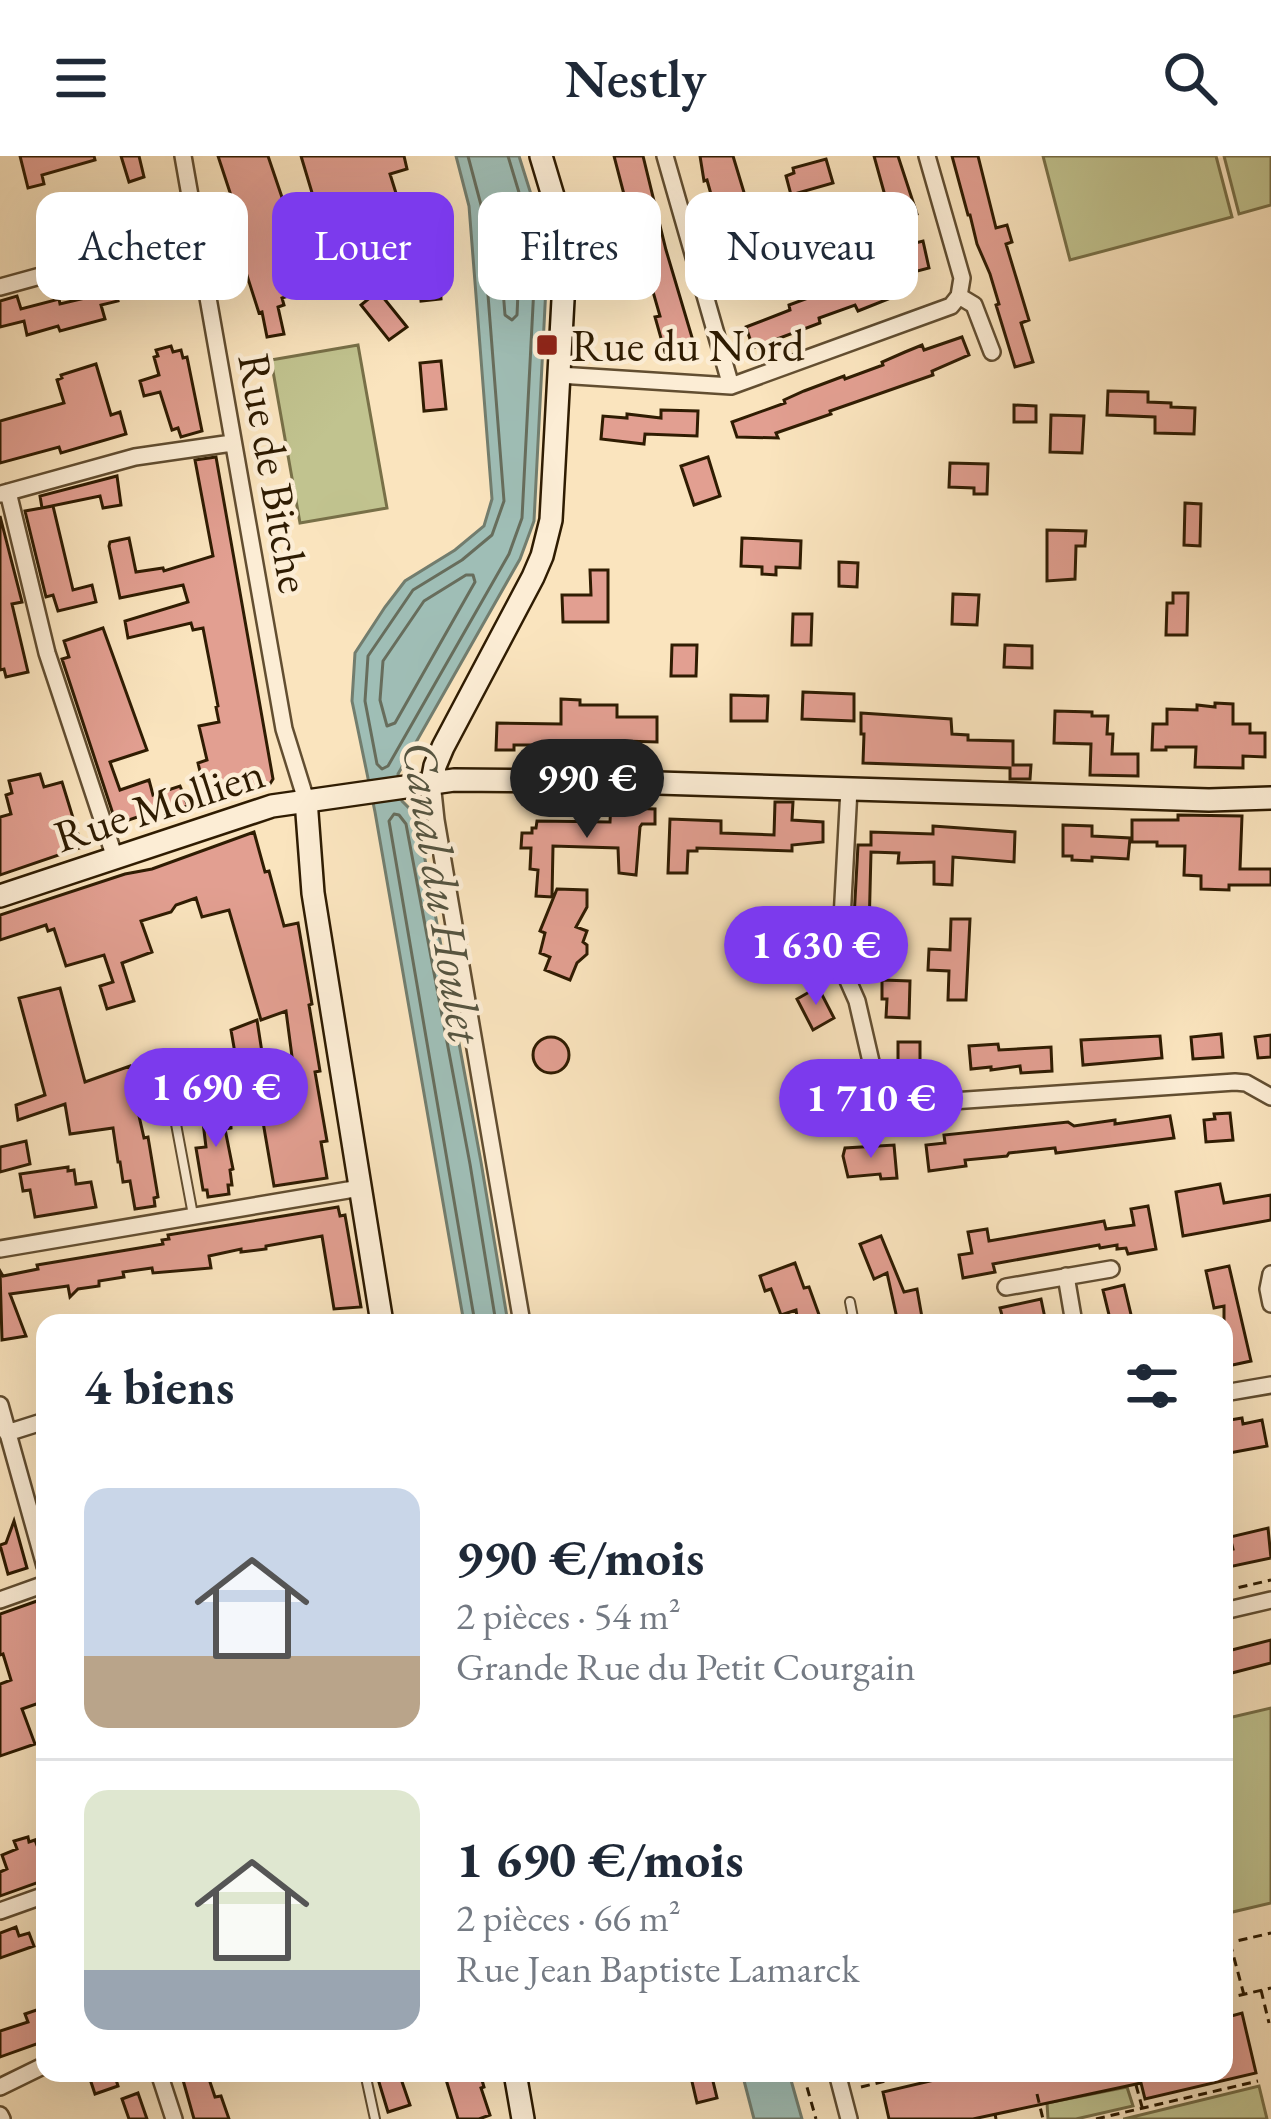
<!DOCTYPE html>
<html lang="fr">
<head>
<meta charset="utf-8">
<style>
  :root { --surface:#fff; --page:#f2f2f3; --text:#1f2937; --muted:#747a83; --line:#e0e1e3; --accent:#7c3aed }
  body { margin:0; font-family:"EB Garamond",serif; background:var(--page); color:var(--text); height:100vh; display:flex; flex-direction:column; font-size:45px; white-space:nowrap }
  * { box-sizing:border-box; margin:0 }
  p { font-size:39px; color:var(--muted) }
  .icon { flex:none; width:66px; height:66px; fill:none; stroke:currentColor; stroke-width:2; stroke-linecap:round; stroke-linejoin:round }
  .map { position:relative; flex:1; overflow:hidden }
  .drawer { position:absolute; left:36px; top:1158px; width:1197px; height:768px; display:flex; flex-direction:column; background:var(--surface); border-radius:24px; box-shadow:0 12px 48px #0002 }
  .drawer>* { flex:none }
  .guide { position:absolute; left:36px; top:36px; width:1200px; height:108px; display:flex; gap:24px }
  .price { position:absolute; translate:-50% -102px; padding:0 27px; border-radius:42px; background:var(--accent); color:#fff; font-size:39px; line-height:78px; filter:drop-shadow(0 3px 6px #0008) }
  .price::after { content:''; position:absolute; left:50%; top:72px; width:36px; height:27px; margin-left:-18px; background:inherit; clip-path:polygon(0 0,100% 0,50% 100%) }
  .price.selected { background:#222; color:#fff }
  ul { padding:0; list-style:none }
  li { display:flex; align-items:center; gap:36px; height:300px; padding:0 48px }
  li+li { border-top:3px solid var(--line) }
  li span { display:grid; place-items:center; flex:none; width:336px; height:240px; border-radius:24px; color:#555 }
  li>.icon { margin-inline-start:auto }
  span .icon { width:144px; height:144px; fill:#fffc; stroke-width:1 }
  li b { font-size:51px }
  h2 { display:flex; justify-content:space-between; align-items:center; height:144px; padding:0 48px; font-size:51px }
  .chip { padding:0 42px; border-radius:24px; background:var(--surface); box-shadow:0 12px 48px #0002; font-size:42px; line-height:108px }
  .chip.selected { background:var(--accent); color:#fff }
  header { display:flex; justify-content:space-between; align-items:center; height:156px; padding:0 48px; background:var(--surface); font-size:54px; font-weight:600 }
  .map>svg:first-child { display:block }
  .green { fill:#c1c38f; stroke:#787048; stroke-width:3 }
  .water { fill:#9fbeb6; stroke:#727d6e; stroke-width:3 }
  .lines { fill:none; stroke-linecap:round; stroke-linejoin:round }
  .shore { stroke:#676d5c; stroke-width:3 }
  .building { fill:#e29f91; stroke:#2f1c02; stroke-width:3 }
  .lane-casing { stroke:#624e31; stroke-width:12 }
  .street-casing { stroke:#624e31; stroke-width:20 }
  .secondary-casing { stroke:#2f1c02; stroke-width:26 }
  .path { stroke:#2f1c02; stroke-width:3; stroke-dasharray:9 6; stroke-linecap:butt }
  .lane { stroke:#fcedd5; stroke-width:8 }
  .street { stroke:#fcedd5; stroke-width:15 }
  .secondary { stroke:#fcedd5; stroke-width:21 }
  .poi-dot { fill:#8f2418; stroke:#fcedd5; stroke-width:4.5 }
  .labels { text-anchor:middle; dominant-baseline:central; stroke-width:9; stroke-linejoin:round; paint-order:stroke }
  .poi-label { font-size:45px; fill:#2f1c02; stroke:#fcedd5; text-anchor:start }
  .street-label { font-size:45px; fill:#2f1c02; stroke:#fcedd5 }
  .water-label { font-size:48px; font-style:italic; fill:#565541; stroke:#fcedd5 }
</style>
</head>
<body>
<header><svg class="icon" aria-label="menu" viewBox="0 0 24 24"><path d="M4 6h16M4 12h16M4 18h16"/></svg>Nestly<svg class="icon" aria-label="search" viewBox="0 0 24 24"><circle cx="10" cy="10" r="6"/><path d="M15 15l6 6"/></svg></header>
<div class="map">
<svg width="1271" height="1963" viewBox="0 0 1271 1963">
  <rect width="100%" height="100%" fill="#fae4be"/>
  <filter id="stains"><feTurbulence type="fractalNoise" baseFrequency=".00167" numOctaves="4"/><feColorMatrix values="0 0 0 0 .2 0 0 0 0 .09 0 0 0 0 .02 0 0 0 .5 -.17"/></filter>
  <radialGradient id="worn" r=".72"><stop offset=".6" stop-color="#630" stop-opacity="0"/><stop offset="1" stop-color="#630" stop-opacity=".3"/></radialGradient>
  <!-- green -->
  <path class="green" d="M1043 0H1216L1232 61 1070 104Z
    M1224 0H1271V49L1239 58Z
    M358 189 387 352 300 367 271 204Z
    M1271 1552V1747L1224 1758V1563Z
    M1259 1930 1267 1963H1123H1124Z
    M1127 1931 1133 1950 1076 1963H1048L1047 1947Z"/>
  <!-- water -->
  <path class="water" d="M456 0H519L541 70 547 111 534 365 520 403 398 618 402 645 417 660 481 1006 508 1167H464L375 656 352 545 355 497 385 451 405 425 455 394 484 370 492 343 469 50Z
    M742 1917H789L802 1963H754Z"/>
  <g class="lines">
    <!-- shore -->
    <path class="shore" d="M468 0 481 49 504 345 492 379 462 404 413 434 368 500 365 545 377 608 382 613 388 610 509 398 522 362 535 111 530 73 508 0
      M503 52 508 55C519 90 519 122 517 159L512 164 505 159 497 58Z
      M466 419H473L475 426 395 567 387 570 380 544 383 505 424 445Z
      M475 1167 389 665 394 658 399 659 406 668 470 1008 496 1167"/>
  </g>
  <!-- building -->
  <path class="building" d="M20 0H94L95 4 42 19 44 28 28 32Z
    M121 0H139L144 21 129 26Z
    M218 0H268L288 59 316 50 301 0H404L407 13 390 18 405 66 343 86 345 92 322 98 331 126 282 142 284 149 278 151 284 178 267 181 262 156 259 157 236 85 245 82Z
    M614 0H643L666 94 694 188 680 193V196L666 200 655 161 660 160 635 73H633Z
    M700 0H733L756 76 748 79 758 111 737 117 735 109 731 110 707 24 704 25Z
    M874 0H898L917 58 892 65Z
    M952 0H978L996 72 1007 69 1012 86 1006 88 1029 164 1021 167 1033 206 1015 211 996 149 999 148 990 118 977 88 970 59H968Z
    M826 3 833 27 791 39 786 20 794 17 793 12Z
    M437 66 441 143 421 145 417 108 421 106 418 68Z
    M923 85 929 112 910 117 903 90Z
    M159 102 165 125 116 138 118 145 101 149 105 163 60 175 58 170 27 179 24 165 0 171V145L17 140 21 153 59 143 60 148 89 141 98 136 94 120Z
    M897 113 906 136 858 155 855 149 819 162 820 167 753 192 746 171 790 154 789 149 811 141 810 139 857 122 859 128Z
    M378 135 407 171 389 184 361 149Z
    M962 181 969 199 932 215 933 219 830 255 831 258 776 277 778 282 737 281 732 266 785 247 784 244 804 235 844 220 845 223 883 209 882 206 905 196 922 189 924 194Z
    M171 190 173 196 181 194 183 202 187 201 202 275 181 281 178 272 172 274 160 236 144 240 140 225 159 219 154 201 158 200 156 194Z
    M441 205 446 253 424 255 420 207Z
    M96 208 111 259 120 256 126 278 61 297 59 291 0 307V265L64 247 57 224 62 222 61 219Z
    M1108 235 1148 236V246L1171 247V251L1195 252 1194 278 1155 277V261L1107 259Z
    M1014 249 1036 250V266H1014Z
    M661 254 698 255 697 280 645 278 644 288 601 283 603 260 627 262V258L661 262Z
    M1051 259 1084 260 1082 297 1050 296Z
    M216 301 273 623 268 631 208 649 198 607 207 604 199 570 219 566 216 551 218 550 203 472 193 474 191 467 128 482 125 465 188 446 183 429 120 442 109 390 110 386 129 382 136 416 163 412 164 415 213 400 195 304Z
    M708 301 720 340 694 349 681 310Z
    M950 307 988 308 987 338H974V332L949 331Z
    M117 320 121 349 103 352 100 340 42 352 40 340Z
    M1185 347 1201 348 1200 390 1184 389Z
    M53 350 73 434 92 429 96 446 58 455 53 439 46 441 25 355Z
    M0 360 22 446 12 448 28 516 6 521 4 513 0 514Z
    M1047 374 1086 375 1085 390H1076L1075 423 1047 425Z
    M742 382 801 385 800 412 776 411V419L762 418V411L741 410Z
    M839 406 858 407 857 431 839 430Z
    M590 414H608V466H563L562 439H591Z
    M1173 437H1188L1187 479H1166L1167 447H1173Z
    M953 438 979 439 977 469 952 468Z
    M793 458H812L811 489H792Z
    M103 472 147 594 110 606 120 634 149 624 153 639 180 630 188 650 159 659 158 654 126 665 124 661 115 664 62 503 69 501 64 485Z
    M672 489H697L696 520H671Z
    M1005 489 1032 490V512L1004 511Z
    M803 536 854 538V565L802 563Z
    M731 539 768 540 767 565H731Z
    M561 543 580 544V549H617V561H657V586L623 585V589H514V594H496L497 567 561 568Z
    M1215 547 1233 548V568H1250V577H1265V601L1243 600V612L1195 611 1196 591H1166V594H1152L1153 568H1167V553L1197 554V549L1215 551Z
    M1055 555 1092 556V560H1108L1107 578H1113L1112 598H1138V620L1090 619 1091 588 1054 587Z
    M861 557 951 563 952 578 968 579V584L1013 585V609H1031L1030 623H1010V612L863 607 864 578H861Z
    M40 618 44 631 62 626 82 691 0 719V661L11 658 6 639 12 637 9 625Z
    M775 646H793L792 664 823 666V686L792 689V695L697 692V695H688L687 717H668L670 663 721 665V677L774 679Z
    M611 647 627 648V652L655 653V668H642L640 671 636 719 619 717 618 692 553 690 552 741 536 740 538 714 530 713 531 692H521L522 677H532V672H536L537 665 610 666Z
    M1178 659 1242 660 1240 713H1271V729H1229V734L1201 733V720L1184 719 1185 690H1157V686H1132V664H1178Z
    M1063 669 1092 670V680L1130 682 1128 703 1092 701V705L1072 704V700H1063Z
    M933 670 1015 676 1014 706 953 701 952 729 934 728V706L898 707 899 697 871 696 868 815H857L852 799 858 689H871V676L933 678Z
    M254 676 265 716 269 715 284 770 298 767 312 848 309 849 320 915 315 916 327 985 321 986 327 1022 274 1030 263 966 255 968 244 902 236 903 231 874 257 864 268 935 296 931 286 855 261 864 229 754 202 761 196 742 176 749 171 756 141 765 152 796 122 807 134 845 107 853 100 830 113 826 104 799 66 810 54 773 48 775 46 769 0 784V759L125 718 152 713Z
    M557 733 587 734V751L576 771 587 775 583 786 587 789V798L577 807 570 824 545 814 550 801 540 797 545 777 540 775Z
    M797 756 819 757 818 780 796 779Z
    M951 763H970L966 844H948L949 815 928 814 929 793 950 794Z
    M882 824 910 825 909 862 886 861 887 843H882Z
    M818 831 834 862 813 874 797 843Z
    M60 832 85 926 130 910 133 927 142 926 143 930 176 926 175 919H181L180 908 202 904 208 940 137 951 144 982 148 981 158 1041 154 1042 155 1050 135 1053 130 1025 123 1026 120 1006H118L113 972 70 978 65 948 18 964 16 949 45 939 19 842Z
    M1221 878 1223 901 1193 903 1191 881Z
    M1271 879V901L1258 902 1255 881Z
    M1160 880 1162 902 1083 909 1081 884Z
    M533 899a18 18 0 1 1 36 0a18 18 0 1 1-36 0Z
    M898 886H920V917H898Z
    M998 888 999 894 1051 891 1052 915 1021 917 1020 910 991 914V911L971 913 969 890Z
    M838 906 851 944 829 951 816 913Z
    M230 945 231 972 225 973 233 1013 230 1014 232 1029H228L229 1038 208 1041 207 1034H203L196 992 206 991 201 950Z
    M1230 957 1233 984 1206 986 1204 964 1215 963 1214 958Z
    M1170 960 1174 982 1056 997 1055 992 1009 997 1007 1000 965 1004 966 1010 929 1015 926 989 945 987 944 979 1068 966 1074 970 1115 964V968Z
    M26 985 30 1008 0 1016V991Z
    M894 989 897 1022 881 1023 880 1018 848 1021 843 1000 845 992Z
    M68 1011V1015L74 1014 76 1028 91 1026 96 1051 35 1061 30 1034 23 1035 20 1018Z
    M1220 1028 1224 1047 1271 1039V1064L1183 1080 1176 1036Z
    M1148 1050 1156 1093 1128 1098 1126 1092 1117 1093V1089L1100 1092 1099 1089 993 1108 995 1116 963 1122 959 1099 972 1097 968 1076 987 1073 989 1085 1104 1065 1106 1073 1134 1069 1131 1053Z
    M338 1051 340 1060 345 1059 361 1151 334 1153 322 1080 266 1090V1093L241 1096V1093L209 1100 211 1112 153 1117 152 1112 123 1116 124 1121 99 1125V1130L78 1133 70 1141 68 1130 10 1138 26 1180 2 1184 0 1115 3 1120 38 1113 37 1109 163 1088 162 1084 169 1083 168 1079Z
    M881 1080 904 1136 917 1133 923 1167H898L887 1117 874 1123 860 1088Z
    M795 1107 804 1132 809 1131 822 1167H798L796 1154 781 1159 771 1133 765 1135 760 1120Z
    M1229 1110 1251 1205 1228 1210 1224 1192V1150L1214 1152 1206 1115Z
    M1124 1129 1133 1167H1111L1103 1134Z
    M1041 1143 1046 1167H1004L1000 1152Z
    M1242 1262 1243 1268 1262 1264 1267 1290 1224 1298V1265Z
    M14 1365 27 1412 8 1418 0 1389 6 1387Z
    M1268 1372 1271 1402 1224 1412V1395L1233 1393 1230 1381Z
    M37 1445 45 1468V1545L22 1553 35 1588 0 1600V1528L11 1524 3 1498 0 1499V1458Z
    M1271 1484V1507L1224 1519V1496Z
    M28 1681 29 1686 35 1684 41 1700 45 1698V1724L0 1740V1716L7 1713 2 1699 17 1693 14 1685Z
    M16 1771 19 1780 29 1777 34 1790 0 1802V1777Z
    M45 1851V1885L0 1901V1875L28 1866 25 1858Z
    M1242 1857 1256 1917 1145 1943 1141 1927 973 1963H889L883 1936 964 1917H1224V1862Z
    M88 1917H114L118 1930 95 1938Z
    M181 1917H207L215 1941 221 1940 229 1963H194Z
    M399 1917 410 1949 388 1956 378 1923Z
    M444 1917H480L484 1931 481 1932 490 1959 479 1963H458Z
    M690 1917H711L717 1942 697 1947Z
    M138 1937 147 1963H129L122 1943Z"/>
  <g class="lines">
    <!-- lane casing -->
    <g class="lane-casing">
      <path id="lane" d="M176 968 193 1059
        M850 1146 854 1167
        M365 1917 375 1963"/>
    </g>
    <!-- street casing -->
    <g class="street-casing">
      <path id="street" d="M183 0 284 573 306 644
        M665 0 731 230
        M0 131 197 77
        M959 140 974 149 992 196
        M559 219 731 230 951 150 959 140 962 122 927 0
        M8 336 47 497 115 702
        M1 338 135 301 232 287
        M432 626 436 664 522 1167
        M849 633 840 800 842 811 857 845 875 923C882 940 891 945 908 948L1235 926 1246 927 1271 941
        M0 1093 360 1032
        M1271 1118 1268 1133 1271 1148
        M1066 1120 1074 1167
        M1006 1131 1111 1113
        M1224 1237 1271 1229
        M0 1249 45 1410
        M7 1277 45 1265
        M0 1444 45 1428
        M1224 1455 1271 1444
        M0 1755 45 1739
        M159 1917 174 1963
        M837 1917 849 1963
        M0 1931 45 1909
        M0 1959 2 1963"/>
    </g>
    <!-- secondary casing -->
    <g class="secondary-casing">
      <path id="secondary" d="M432 626 435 610 443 591 533 421 542 400 551 364 565 107 559 60 541 0
        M306 644 313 737 382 1167
        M0 740 272 650 454 624 593 625 1209 644 1271 642
        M515 1917 523 1963"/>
    </g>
    <!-- path -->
    <path class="path" d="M1224 1435 1271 1424
      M1230 1787 1244 1839
      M1224 1788 1271 1777
      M1261 1834 1269 1867
      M1224 1843 1271 1832
      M803 1917 816 1963
      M1136 1929 1142 1951
      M861 1931 918 1917
      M1037 1938 1043 1963
      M995 1958 996 1963
      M1096 1963 1258 1925"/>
    <!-- lane -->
    <use href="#lane" class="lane"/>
    <!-- street -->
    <use href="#street" class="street"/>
    <!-- secondary -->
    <use href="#secondary" class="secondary"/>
  </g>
  <!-- markers -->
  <rect class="poi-dot" x="535" y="177" width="24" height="24" rx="6"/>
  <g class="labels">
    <!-- poi labels -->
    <g class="poi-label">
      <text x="571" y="189">Rue du Nord</text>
    </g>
    <!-- street labels -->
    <g class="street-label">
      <text transform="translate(275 317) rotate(80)">Rue de Bitche</text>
      <text transform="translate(159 648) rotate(-18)">Rue Mollien</text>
    </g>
    <!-- water labels -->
    <g class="water-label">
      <text transform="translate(443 736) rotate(81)">Canal du Houlet</text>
    </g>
  </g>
  <rect width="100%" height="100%" filter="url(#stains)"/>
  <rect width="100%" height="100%" fill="url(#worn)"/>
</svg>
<b class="price selected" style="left:587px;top:685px">990 €</b>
<b class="price" style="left:816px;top:852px">1 630 €</b>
<b class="price" style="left:216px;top:994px">1 690 €</b>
<b class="price" style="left:871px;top:1005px">1 710 €</b>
<div class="guide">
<a class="chip">Acheter</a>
<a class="chip selected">Louer</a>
<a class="chip">Filtres</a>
<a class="chip">Nouveau</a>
</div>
<section class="drawer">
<h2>4 biens<svg class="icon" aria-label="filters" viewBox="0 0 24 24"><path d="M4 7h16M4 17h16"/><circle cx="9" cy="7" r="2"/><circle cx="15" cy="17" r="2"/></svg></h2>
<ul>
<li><span style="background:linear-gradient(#c9d6e8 70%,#b9a48a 0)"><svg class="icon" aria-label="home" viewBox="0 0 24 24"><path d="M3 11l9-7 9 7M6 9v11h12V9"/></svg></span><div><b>990 €/mois</b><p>2 pièces · 54 m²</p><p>Grande Rue du Petit Courgain</p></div></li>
<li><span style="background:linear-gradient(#dfe7d0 75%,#9aa5b1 0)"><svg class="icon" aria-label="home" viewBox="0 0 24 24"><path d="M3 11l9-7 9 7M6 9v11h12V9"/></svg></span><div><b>1 690 €/mois</b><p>2 pièces · 66 m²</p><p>Rue Jean Baptiste Lamarck</p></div></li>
</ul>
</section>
</div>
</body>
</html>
